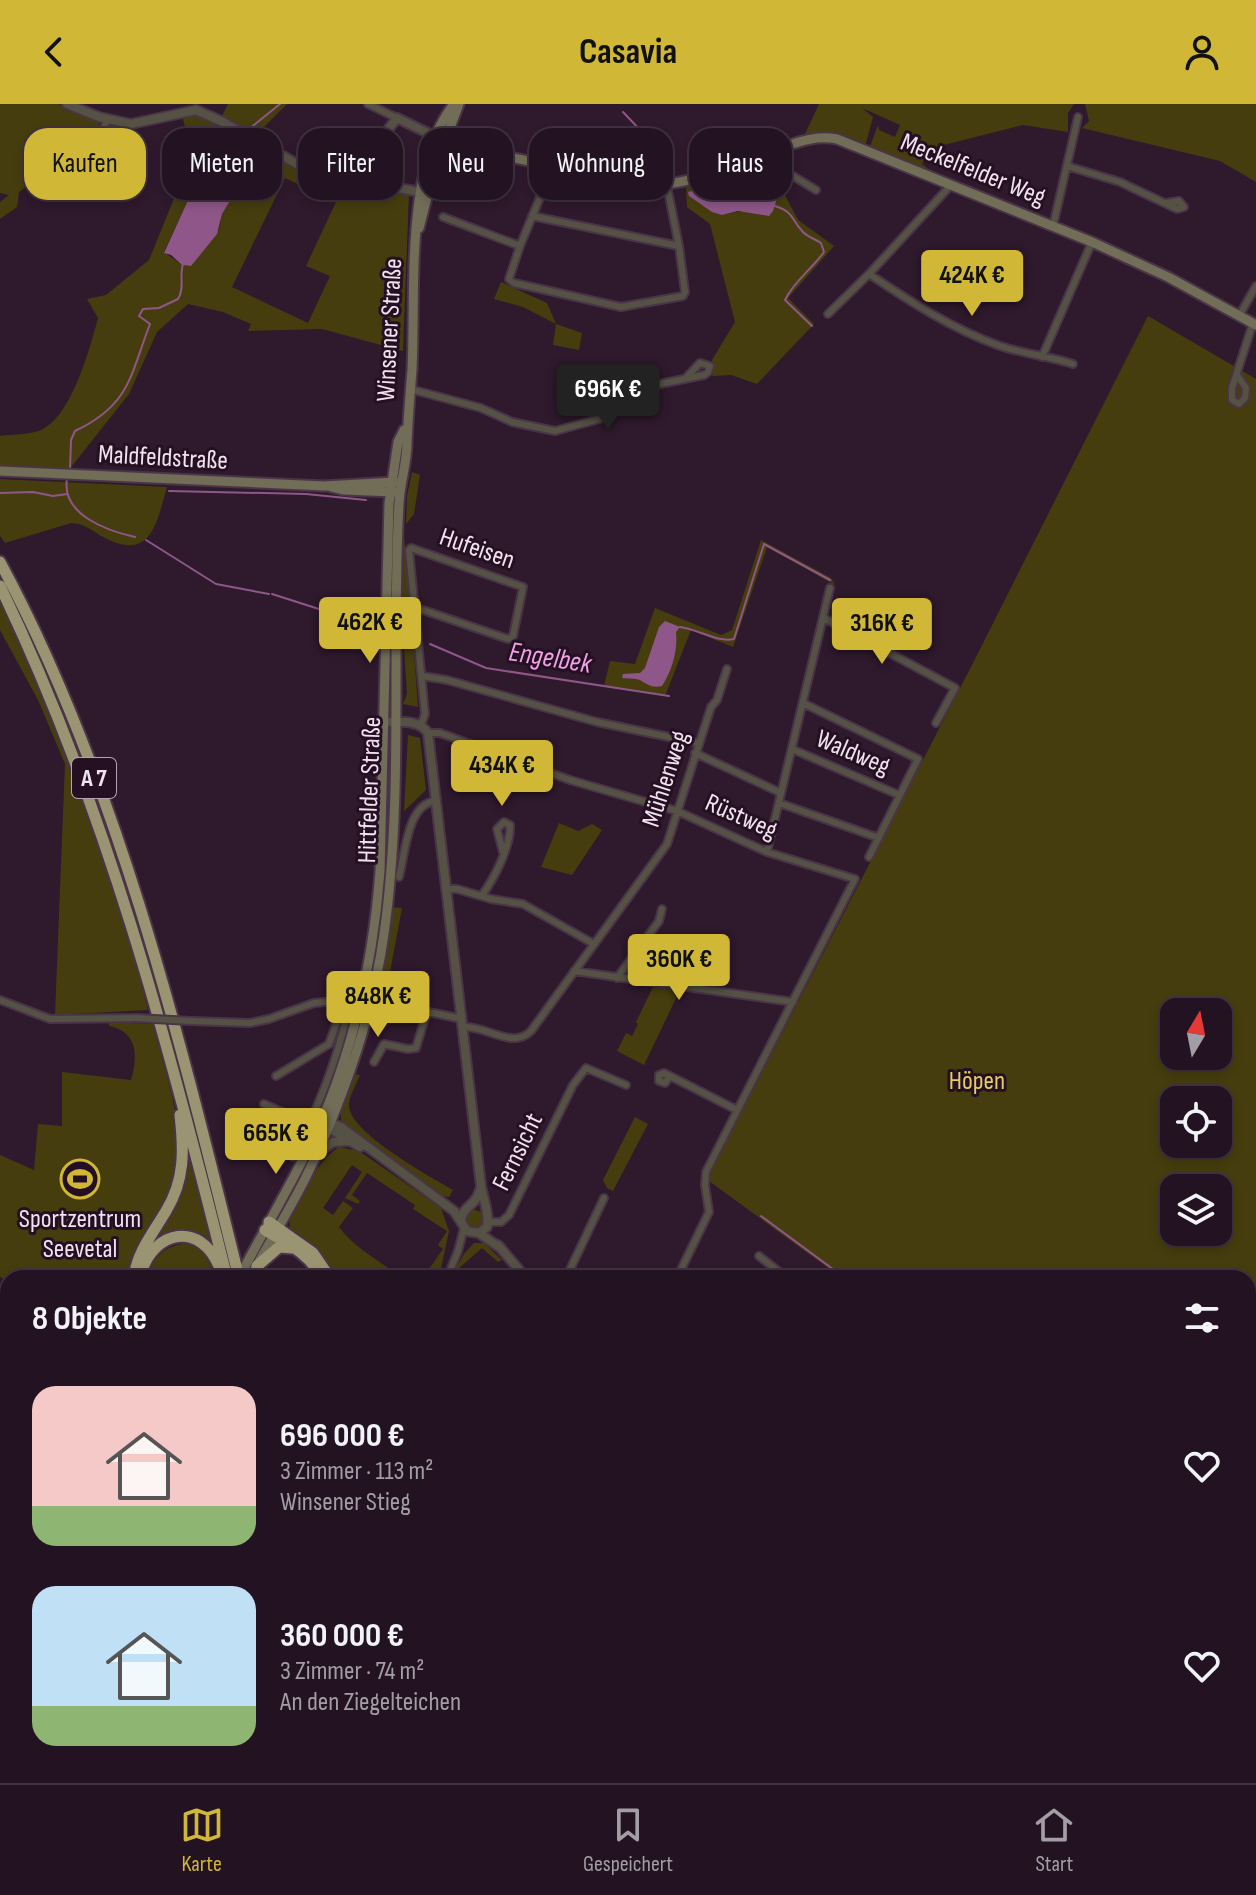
<!DOCTYPE html>
<html lang="de">
<head>
<meta charset="utf-8">
<style>
  :root { --surface:#231322; --page:#2f202f; --text:#f1f3f6; --muted:#a39ea5; --line:#403240; --accent:#d0b736 }
  body { margin:0; font-family:"Sofia Sans Condensed",sans-serif; background:var(--page); color:var(--text); height:100vh; display:flex; flex-direction:column; font-size:30px; white-space:nowrap }
  * { box-sizing:border-box; margin:0 }
  p { font-size:26px; color:var(--muted) }
  .icon { flex:none; width:44px; height:44px; fill:none; stroke:currentColor; stroke-width:2; stroke-linecap:round; stroke-linejoin:round }
  .map { position:relative; flex:1; overflow:hidden }
  .panel { position:absolute; left:0px; top:1166px; width:1256px; height:514px; display:flex; flex-direction:column; background:var(--surface); border-radius:24px 24px 0 0; box-shadow:0 4px 12px #0003,0 0 0 2px var(--line) }
  .panel>* { flex:none }
  .guide { position:absolute; left:24px; top:24px; width:800px; height:72px; display:flex; gap:16px }
  .needle { width:52px; rotate:10deg }
  .buttons { position:absolute; left:1160px; top:894px; display:grid; gap:16px }
  .buttons a { display:grid; place-items:center; width:72px; height:72px; border-radius:16px; background:var(--surface); box-shadow:0 4px 12px #0003,0 0 0 2px var(--line); font-size:40px }
  .price { position:absolute; translate:-50% -68px; padding:0 18px; border-radius:8px; background:var(--accent); color:#111; font-size:26px; line-height:52px; filter:drop-shadow(0 2px 4px #0008) }
  .price::after { content:''; position:absolute; left:50%; top:48px; width:24px; height:18px; margin-left:-12px; background:inherit; clip-path:polygon(0 0,100% 0,50% 100%) }
  .price.selected { background:#222; color:#fff }
  ul { padding:0; list-style:none }
  li { display:flex; align-items:center; gap:24px; height:200px; padding:0 32px }
  li span { display:grid; place-items:center; flex:none; width:224px; height:160px; border-radius:24px; color:#555 }
  li>.icon { margin-inline-start:auto }
  span .icon { width:96px; height:96px; fill:#fffc; stroke-width:1 }
  li b { font-size:34px }
  h2 { display:flex; justify-content:space-between; align-items:center; height:96px; padding:0 32px; font-size:34px }
  .pill { padding:0 28px; border-radius:24px; background:var(--surface); box-shadow:0 4px 12px #0003,0 0 0 2px var(--line); font-size:28px; line-height:72px }
  .pill.selected { background:var(--accent); color:#111 }
  header { display:flex; justify-content:space-between; align-items:center; height:104px; padding:0 32px; background:var(--accent); color:#111; font-size:36px; font-weight:700 }
  .tab-bar { display:flex; justify-content:space-around; align-items:center; height:112px; border-top:2px solid var(--line); background:var(--surface); font-size:22px; color:var(--muted) }
  .tab-bar a { display:grid; justify-items:center; gap:4px }
  .tab-bar .selected { color:var(--accent) }
  .map>svg:first-child { display:block }
  .green { fill:#463d0e; fill-rule:evenodd }
  .water { fill:#8f5789 }
  .lines { fill:none; stroke-linecap:round; stroke-linejoin:round }
  .stream { stroke:#8f5789; stroke-width:2 }
  .minor-casing { stroke:#4a3548; stroke-width:10 }
  .tertiary-casing { stroke:#4a3548; stroke-width:12 }
  .secondary-casing { stroke:#4a3548; stroke-width:13 }
  .motorway-casing { stroke:#4a3548; stroke-width:15 }
  .minor { stroke:#555245; stroke-width:6 }
  .tertiary { stroke:#555245; stroke-width:8 }
  .secondary { stroke:#716d57; stroke-width:9 }
  .motorway { stroke:#9b9472; stroke-width:11 }
  .rail { stroke:#bbaab9; stroke-width:2; stroke-dasharray:14 14; stroke-linecap:butt }
  .minor-bridge-casing { stroke:#4a3548; stroke-width:10; stroke-linecap:butt }
  .minor-bridge { stroke:#555245; stroke-width:6 }
  .labels { text-anchor:middle; dominant-baseline:central; stroke-width:6; stroke-linejoin:round; paint-order:stroke }
  .shield { fill:#251023; stroke:#b4a3b2; stroke-width:2 }
  .shield-label { font-size:24px; font-weight:bold; fill:#f1e2ef }
  .street-label { font-size:26px; fill:#f1e2ef; stroke:#251023 }
  .park-label { font-size:26px; fill:#e4cd61; stroke:#251023 }
  .poi-label { font-size:26px; fill:#f1e2ef; stroke:#251023 }
  .water-label { font-size:28px; font-style:italic; fill:#f0a1e8; stroke:#251023 }
</style>
</head>
<body>
<header><svg class="icon" aria-label="back" viewBox="0 0 24 24"><path d="M15 5l-7 7 7 7"/></svg>Casavia<svg class="icon" aria-label="person" viewBox="0 0 24 24"><circle cx="12" cy="8" r="4"/><path d="M4 21q1-7 8-7t8 7"/></svg></header>
<div class="map">
<svg width="1256" height="1679" viewBox="0 0 1256 1679">
  <rect width="100%" height="100%" fill="#2f192d"/>
  <!-- green -->
  <path class="green" d="M0 0H59L99 19 100 25 73 49 45 37 39 41 31 57 49 66 19 88 17 103 0 115V98L9 91 0 89Z
    M228 0H287L255 32 222 12Z
    M819 0H1074L1068 9V28L1023 21 928 45 922 60 932 68 869 45 878 21 879 26 895 33 900 21 862 4 873 13 865 43 818 31 805 30Z
    M1085 0H1256V78L1220 57 1082 24 1089 17Z
    M193 8C212 15 228 24 244 37L242 43 247 46 258 43 293 61 409 89 403 247 322 225 248 227 251 220 223 208 188 200 157 228 129 290 68 367 0 364V332C12 330 33 331 43 325 72 310 90 244 98 214L87 195 106 191 149 156 173 97 189 39 182 11ZM203 40C221 41 242 46 250 64L222 110 219 125 191 162 182 161 164 148 189 94ZM285 74 336 98 306 162 330 172 308 219 232 183Z
    M755 57 777 76 798 116 834 142 788 194 814 220 757 280 731 271 712 272 714 264 712 256 735 218 710 120 687 103 686 82ZM742 76 751 80 760 111C747 105 736 108 722 111Z
    M501 178 547 199 556 220 582 229 579 246 553 241 556 220 523 203 494 195Z
    M1148 212 1256 275V1321L1248 1319V1174H842L709 1077 712 1065 974 557ZM1174 908H1218V952H1174ZM1174 996H1218V1040H1174ZM1174 1084H1218V1128H1174Z
    M412 368 420 371 414 410 406 420 407 392Z
    M0 375 167 383C157 417 152 458 105 434 94 428 84 419 71 419L5 439 0 432Z
    M403 422 410 494 406 505 412 521 418 603 403 600 407 590 403 531 400 527Z
    M761 436 831 474 835 481 767 443 733 543 691 526 665 592 604 582 610 557 635 560 655 504 721 531 732 526Z
    M0 495C61 627 114 764 148 906L55 911 65 660 38 596 0 526Z
    M408 631 420 634 426 686 404 707Z
    M559 719 578 727 592 720 602 726 572 771 541 763Z
    M391 803 402 804 385 895 376 892Z
    M653 883 680 886 644 961 617 947 626 929 632 932 638 920 636 918Z
    M109 918 153 920C166 974 192 1036 171 1090 160 1119 143 1147 129 1174H8V1177L0 1173V1051L34 1066 38 1020 62 1022V968L131 976C138 951 138 928 109 922Z
    M355 970 360 971C357 979 349 992 349 1001 348 1028 431 1073 453 1086L449 1093 443 1092 341 1018V1006Z
    M635 1013 648 1020 613 1087 607 1084 603 1076Z
    M187 1034 216 1149 209 1140 164 1131 152 1139C175 1102 189 1080 187 1034Z
    M339 1043 359 1047 441 1104 449 1127 439 1174 419 1171 422 1166 427 1168 443 1145 438 1141 447 1127 413 1105 415 1101 367 1069 352 1091 360 1097 358 1100 345 1094 362 1068 352 1061 323 1104 333 1111 343 1097 353 1104 339 1123C356 1146 380 1156 401 1174L404 1171 409 1174H375L357 1167 358 1174H335C328 1151 309 1140 290 1126L289 1113C306 1091 314 1058 339 1043Z
    M466 1115a9 9 0 1 1 18 0a9 9 0 1 1-18 0Z
    M188 1139C203 1145 211 1158 215 1174H147C154 1152 164 1142 188 1139Z
    M474 1139H484L502 1156 498 1158 482 1144 458 1165 456 1164 464 1150Z
    M381 1672C393 1672 403 1673 414 1675 421 1676 444 1672 454 1672L431 1679H383Z
    M873 1672H907L927 1679H870Z"/>
  <!-- water -->
  <path class="water" d="M210 35C222 37 246 54 250 64L222 110 217 130 191 162 182 161 171 151 164 149 189 94 203 39Z
    M734 75 772 81 778 91 773 107 769 112 738 107 722 111 712 108 689 92 688 88Z
    M665 517 680 523 676 528C678 546 672 567 662 582 652 584 648 581 640 576 635 574 627 575 622 574L623 570 640 569 645 564 659 523Z"/>
  <g class="lines">
    <!-- stream -->
    <path class="stream" d="M623 8 642 28 641 35 673 73
      M249 25 280 0
      M235 49 242 36
      M775 102C796 109 790 115 803 128 808 133 815 135 821 139L824 148C812 165 794 177 785 196L812 222
      M70 365 71 336 75 327C130 301 130 272 150 220L139 212 143 205 159 204 178 195C185 184 179 172 183 160
      M67 375C61 411 108 427 135 433
      M169 387 306 390 366 396
      M0 389 33 388 53 392 67 390
      M146 436 216 480 269 490
      M272 490 372 522 373 542
      M680 523C698 525 717 539 734 535L764 440 830 476
      M430 540 486 564 669 592
      M761 1112 845 1174"/>
    <!-- minor casing -->
    <g class="minor-casing">
      <path id="minor" d="M368 0 397 14
        M758 52 764 61 793 72 816 86
        M553 62 520 142 509 175 514 179 621 203 683 192 685 188 679 142 667 82
        M1067 62 1120 78 1177 105 1184 103 1179 97 1166 99
        M55 74C72 53 98 43 107 16
        M532 112 679 142
        M443 113 520 142
        M1053 122 1078 13
        M869 170C911 198 952 225 1000 242 1024 250 1049 252 1073 260
        M828 210 869 170 951 81
        M1239 212 1256 182
        M1042 253 1092 138
        M1237 271 1246 284 1245 294 1239 300 1232 296V284L1253 219
        M410 285 481 304 512 318 555 327 606 313 614 308 627 289 635 285 704 271 708 268 710 262 700 259 685 275
        M415 506H423L508 535 513 532 523 483 411 444 409 446 425 610 421 621
        M824 514 955 584 936 619
        M422 572 447 576 597 618 698 639
        M803 599 918 655 869 753
        M428 629H440L570 676 677 707 767 748 855 775 706 1068 705 1081 709 1108 677 1174
        M792 645 899 691
        M695 649 781 689
        M779 699 879 734
        M767 748 830 484
        M399 773C405 751 407 699 436 697
        M446 785H457L491 795 523 800 594 840
        M482 791C494 775 511 742 510 721L504 718 497 725 503 748
        M574 867 793 898
        M617 874 659 817 662 805
        M0 896 50 915 136 914
        M381 898 462 915
        M191 917 250 919 269 915 314 899 357 895
        M463 923C486 921 512 946 531 927L667 740 711 603 717 596 727 565
        M374 958 384 940 408 945 416 944 427 907
        M276 972 329 940 345 896
        M670 972 665 979 659 977V971L664 969 670 972 737 1006
        M264 1000 310 1020
        M293 1053C318 1005 340 950 350 896
        M489 1118H501L509 1111 573 981 586 964 626 981
        M759 1152 787 1174
        M732 1172 736 1174
        M447 1174 458 1147 464 1124
        M566 1174 604 1094
        M1248 1322 1256 1323
        M1248 1403 1256 1405
        M1248 1453 1256 1456
        M0 1515 8 1508
        M0 1574 8 1568
        M0 1603 8 1607
        M1248 1608 1256 1591
        M1248 1626 1256 1628
        M134 1672 147 1679
        M544 1672 565 1679
        M662 1672 695 1679
        M209 1679 212 1672
        M449 1679 471 1672
        M585 1679 613 1672
        M750 1679 755 1672"/>
    </g>
    <!-- tertiary casing -->
    <g class="tertiary-casing">
      <path id="tertiary" d="M67 0 99 13 131 20 196 6 223 18 304 64 327 71 420 88
        M350 75 397 14 436 33
        M385 618C400 618 419 615 428 629L481 1082C483 1093 490 1113 487 1123L479 1129
        M326 1017 341 1023 454 1107 467 1127 479 1129 499 1143
        M324 1021 360 1043
        M317 1049 333 1038 349 1037
        M461 1115C464 1101 476 1102 480 1086
        M498 1141 526 1174
        M1080 1672 1092 1679"/>
    </g>
    <!-- secondary casing -->
    <g class="secondary-casing">
      <path id="secondary" d="M436 33 456 42 635 79C684 87 731 61 777 45 798 38 815 31 837 35L1092 138 1168 173 1256 221
        M419 124 434 66 459 0
        M0 367 324 382 395 378
        M331 383 343 386 395 388
        M239 1174C269 1116 304 1060 329 999 358 925 374 847 380 767L389 399 398 338 404 326
        M250 1174C268 1140 289 1107 306 1073 343 996 372 915 384 830 404 688 391 542 399 399 400 379 407 359 407 339 408 314 410 291 412 266 416 189 404 63 454 0
        M82 1679 85 1672"/>
    </g>
    <!-- motorway casing -->
    <g class="motorway-casing">
      <path id="motorway" d="M0 458C117 675 180 935 239 1174
        M0 482C106 702 168 937 227 1174
        M269 1118 313 1149 330 1174
        M265 1126C287 1139 310 1150 322 1174
        M257 1162 279 1143 293 1144
        M141 1169C154 1126 200 1117 219 1162
        M134 1174C137 1148 153 1129 166 1107 185 1076 184 1046 180 1011
        M358 1672 360 1679
        M372 1672 374 1679"/>
    </g>
    <!-- minor -->
    <use href="#minor" class="minor"/>
    <!-- tertiary -->
    <use href="#tertiary" class="tertiary"/>
    <!-- secondary -->
    <use href="#secondary" class="secondary"/>
    <!-- motorway -->
    <use href="#motorway" class="motorway"/>
    <!-- rail -->
    <path class="rail" d="M0 1544 8 1538
      M1192 1672 1222 1679"/>
    <!-- minor-bridge casing -->
    <g class="minor-bridge-casing">
      <path id="minor-bridge" d="M357 895 381 898
        M136 914 191 917"/>
    </g>
    <!-- minor-bridge -->
    <use href="#minor-bridge" class="minor-bridge"/>
  </g>
  <!-- icons -->
  <defs>
    <g id="stadium-ring" transform="scale(2)"><circle r="9.5" fill="#251023" stroke="#d0b736" stroke-width="1.5"/><path d="M0-5a6.5 5 0 1 0 0 10a6.5 5 0 1 0 0-10ZM-3.5-1.8h7v3.6h-7Z" fill="#d0b736"/></g>
  </defs>
  <g fill-rule="evenodd">
    <use href="#stadium-ring" x="80" y="1075"/>
  </g>
  <g class="labels">
    <!-- shield labels -->
    <rect class="shield" x="72" y="654" width="44" height="40" rx="6"/>
    <g class="shield-label">
      <text x="94" y="674">A 7</text>
    </g>
    <!-- street labels -->
    <g class="street-label">
      <text transform="translate(973 66) rotate(22)">Meckelfelder Weg</text>
      <text transform="translate(390 226) rotate(-87)">Winsener Straße</text>
      <text transform="translate(163 354) rotate(3)">Maldfeldstraße</text>
      <text transform="translate(477 445) rotate(19)">Hufeisen</text>
      <text transform="translate(853 649) rotate(23)">Waldweg</text>
      <text transform="translate(666 675) rotate(-72)">Mühlenweg</text>
      <text transform="translate(370 686) rotate(-88)">Hittfelder Straße</text>
      <text transform="translate(741 713) rotate(24)">Rüstweg</text>
      <text transform="translate(518 1048) rotate(-64)">Fernsicht</text>
    </g>
    <!-- park labels -->
    <g class="park-label">
      <text x="977" y="977">Höpen</text>
    </g>
    <!-- poi labels -->
    <g class="poi-label">
      <text x="80" y="1115">Sportzentrum<tspan x="80" dy="30">Seevetal</tspan></text>
    </g>
    <!-- water labels -->
    <g class="water-label">
      <text transform="translate(550 554) rotate(9)">Engelbek</text>
    </g>
  </g>
</svg>
<div class="buttons">
<a><svg class="needle" viewBox="-14 -14 28 28"><path d="M0-13l5 13h-10z" fill="#e53935"/><path d="M0 13l5-13h-10z" fill="#a39ea5"/></svg></a>
<a><svg class="icon" aria-label="locate" viewBox="0 0 24 24"><circle cx="12" cy="12" r="6"/><path d="M12 2v4M12 18v4M2 12h4M18 12h4"/></svg></a>
<a><svg class="icon" aria-label="layers" viewBox="0 0 24 24"><path d="M12 4l9 5-9 5-9-5zM3 14l9 5 9-5"/></svg></a>
</div>
<b class="price" style="left:972px;top:214px">424K €</b>
<b class="price selected" style="left:608px;top:328px">696K €</b>
<b class="price" style="left:370px;top:561px">462K €</b>
<b class="price" style="left:882px;top:562px">316K €</b>
<b class="price" style="left:502px;top:704px">434K €</b>
<b class="price" style="left:679px;top:898px">360K €</b>
<b class="price" style="left:378px;top:935px">848K €</b>
<b class="price" style="left:276px;top:1072px">665K €</b>
<div class="guide">
<a class="pill selected">Kaufen</a>
<a class="pill">Mieten</a>
<a class="pill">Filter</a>
<a class="pill">Neu</a>
<a class="pill">Wohnung</a>
<a class="pill">Haus</a>
</div>
<section class="panel">
<h2>8 Objekte<svg class="icon" aria-label="filters" viewBox="0 0 24 24"><path d="M4 7h16M4 17h16"/><circle cx="9" cy="7" r="2"/><circle cx="15" cy="17" r="2"/></svg></h2>
<ul>
<li><span style="background:linear-gradient(#f6c9c9 75%,#8fb573 0)"><svg class="icon" aria-label="home" viewBox="0 0 24 24"><path d="M3 11l9-7 9 7M6 9v11h12V9"/></svg></span><div><b>696 000 €</b><p>3 Zimmer · 113 m²</p><p>Winsener Stieg</p></div><svg class="icon" aria-label="heart" viewBox="0 0 24 24"><path d="M12 20l-8-8c-3-5 5-10 8-4 3-6 11-1 8 4z"/></svg></li>
<li><span style="background:linear-gradient(#bfe0f5 75%,#8fb573 0)"><svg class="icon" aria-label="home" viewBox="0 0 24 24"><path d="M3 11l9-7 9 7M6 9v11h12V9"/></svg></span><div><b>360 000 €</b><p>3 Zimmer · 74 m²</p><p>An den Ziegelteichen</p></div><svg class="icon" aria-label="heart" viewBox="0 0 24 24"><path d="M12 20l-8-8c-3-5 5-10 8-4 3-6 11-1 8 4z"/></svg></li>
</ul>
</section>
</div>
<nav class="tab-bar">
<a class="selected"><svg class="icon" aria-label="map" viewBox="0 0 24 24"><path d="M3 6l6-2 6 2 6-2v14l-6 2-6-2-6 2zM9 4v14M15 6v14"/></svg>Karte</a>
<a><svg class="icon" aria-label="saved" viewBox="0 0 24 24"><path d="M7 4h10v16l-5-4-5 4z"/></svg>Gespeichert</a>
<a><svg class="icon" aria-label="home" viewBox="0 0 24 24"><path d="M3 11l9-7 9 7M6 9v11h12V9"/></svg>Start</a>
</nav>
</body>
</html>
